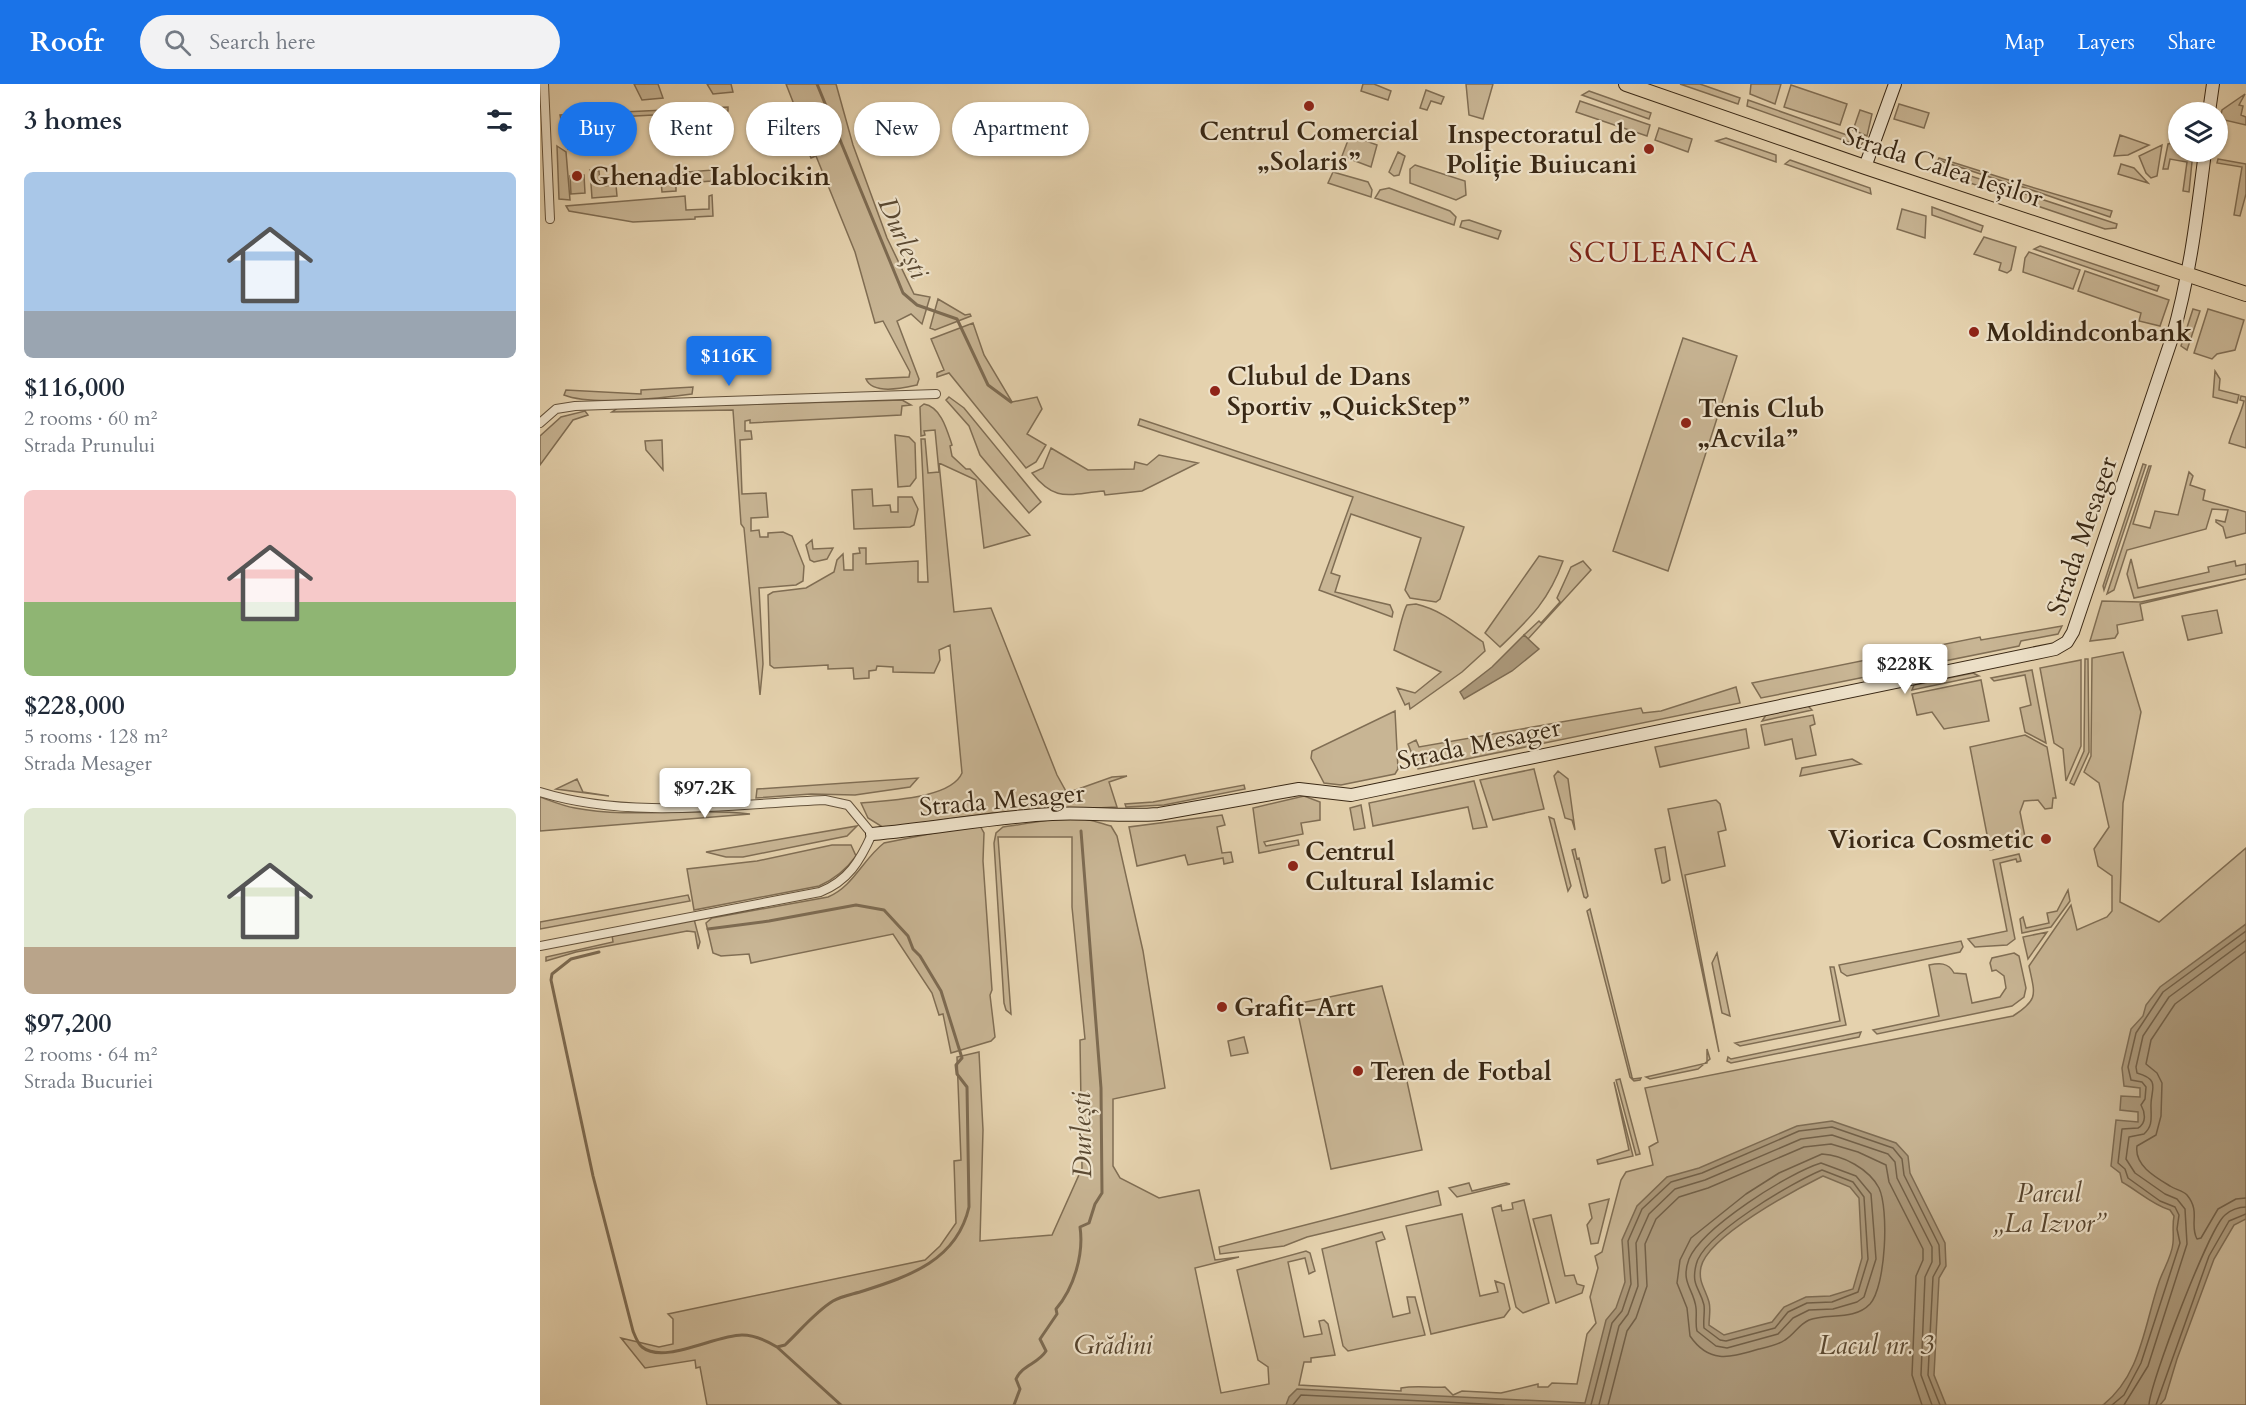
<!DOCTYPE html>
<html lang="en">
<head>
<meta charset="utf-8">
<style>
  :root { --surface:#fff; --page:#f2f2f3; --text:#1f2937; --muted:#747a83; --accent:#1a73e8 }
  body { margin:0; font-family:Cardo,serif; background:var(--page); color:var(--text); height:100vh; display:flex; flex-direction:column; font-size:22px; white-space:nowrap }
  * { box-sizing:border-box; margin:0 }
  p { font-size:20px; color:var(--muted) }
  .icon { flex:none; width:33px; height:33px; fill:none; stroke:currentColor; stroke-width:2; stroke-linecap:round; stroke-linejoin:round }
  .map { position:relative; flex:1; overflow:hidden }
  .drawer { display:flex; flex-direction:column; background:var(--surface); width:540px }
  .drawer>* { flex:none }
  .hud { position:absolute; left:18px; top:18px; width:570px; height:54px; display:flex; gap:12px }
  .tools { position:absolute; left:1628px; top:18px; display:grid; gap:12px }
  .tools a { display:grid; place-items:center; width:60px; height:60px; border-radius:50%; background:var(--surface); box-shadow:0 2px 4px #0004; font-size:30px }
  .price { position:absolute; translate:-50% -51px; padding:0 14px; border-radius:6px; background:#fff; color:#222; font-size:20px; line-height:39px; filter:drop-shadow(0 2px 3px #0008) }
  .price::after { content:''; position:absolute; left:50%; top:36px; width:18px; height:14px; margin-left:-9px; background:inherit; clip-path:polygon(0 0,100% 0,50% 100%) }
  .price.on { background:var(--accent); color:#fff }
  ul { padding:0; list-style:none }
  li { display:grid; align-content:center; gap:12px; height:318px; padding:0 24px }
  li span { display:grid; place-items:center; height:186px; border-radius:9px; color:#555 }
  li>.icon { margin-inline-start:auto }
  span .icon { width:108px; height:108px; fill:#fffc; stroke-width:1 }
  li b { font-size:26px }
  h2 { display:flex; justify-content:space-between; align-items:center; height:72px; padding:0 24px; font-size:26px }
  .pill { padding:0 21px; border-radius:27px; background:var(--surface); box-shadow:0 2px 4px #0004; font-size:21px; line-height:54px }
  .pill.on { background:var(--accent); color:#fff }
  header { display:flex; align-items:center; gap:36px; box-sizing:border-box; height:84px; padding:0 30px; background:var(--accent); color:#fff }
  header strong { font-size:28px }
  nav { display:flex; gap:33px; margin-inline-start:auto; font-size:21px }
  .search { width:420px; height:54px; background:var(--page); display:flex; align-items:center; gap:15px; box-sizing:border-box; padding:0 21px; border-radius:33px; color:var(--muted); font-size:22px }
  main { display:flex; flex:1; min-height:0 }
  .map>svg:first-child { display:block }
  .green { fill:#c8b594; stroke:#806e54; stroke-width:1.5 }
  .water { fill:#ab987a; stroke:#7d6b52; stroke-width:1.5; fill-rule:evenodd }
  .lines { fill:none; stroke-linecap:round; stroke-linejoin:round }
  .shore { stroke:#726048; stroke-width:1.5 }
  .stream { stroke:#7d6b52; stroke-width:3 }
  .street-casing { stroke:#64523b; stroke-width:10 }
  .secondary-casing { stroke:#392815; stroke-width:14 }
  .primary-casing { stroke:#392815; stroke-width:16 }
  .street { stroke:#eee2ca; stroke-width:8 }
  .secondary { stroke:#eee2ca; stroke-width:12 }
  .primary { stroke:#e5d2ae; stroke-width:14 }
  .poi-dot { fill:#8f2418; stroke:#eee2ca; stroke-width:2 }
  .labels { text-anchor:middle; dominant-baseline:central; stroke-width:4.5; stroke-linejoin:round; paint-order:stroke }
  .poi-label { font-size:26px; font-weight:bold; fill:#392815; stroke:#eee2ca; text-anchor:start }
  .street-label { font-size:26px; fill:#392815; stroke:#eee2ca }
  .park-label { font-size:26px; font-style:italic; fill:#56442e; stroke:#eee2ca }
  .water-label { font-size:27px; font-style:italic; fill:#5b4a33; stroke:#eee2ca }
  .quarter-label { font-size:28px; letter-spacing:1.5px; fill:#7a1f14; stroke:#eee2ca }
</style>
</head>
<body>
<header>
<strong>Roofr</strong>
<div class="search"><svg class="icon" aria-label="search" viewBox="0 0 24 24"><circle cx="10" cy="10" r="6"/><path d="M15 15l6 6"/></svg>Search here</div>
<nav><a>Map</a><a>Layers</a><a>Share</a></nav>
</header>
<main>
<section class="drawer">
<h2>3 homes<svg class="icon" aria-label="filters" viewBox="0 0 24 24"><path d="M4 7h16M4 17h16"/><circle cx="9" cy="7" r="2"/><circle cx="15" cy="17" r="2"/></svg></h2>
<ul>
<li><span style="background:linear-gradient(#a9c7e8 75%,#9aa5b1 0)"><svg class="icon" aria-label="home" viewBox="0 0 24 24"><path d="M3 11l9-7 9 7M6 9v11h12V9"/></svg></span><div><b>$116,000</b><p>2 rooms · 60 m²</p><p>Strada Prunului</p></div></li>
<li><span style="background:linear-gradient(#f6c9c9 60%,#8fb573 0)"><svg class="icon" aria-label="home" viewBox="0 0 24 24"><path d="M3 11l9-7 9 7M6 9v11h12V9"/></svg></span><div><b>$228,000</b><p>5 rooms · 128 m²</p><p>Strada Mesager</p></div></li>
<li><span style="background:linear-gradient(#dfe7d0 75%,#b9a48a 0)"><svg class="icon" aria-label="home" viewBox="0 0 24 24"><path d="M3 11l9-7 9 7M6 9v11h12V9"/></svg></span><div><b>$97,200</b><p>2 rooms · 64 m²</p><p>Strada Bucuriei</p></div></li>
</ul>
</section>
<div class="map">
<svg width="1706" height="1321" viewBox="0 0 1706 1321">
  <rect width="100%" height="100%" fill="#e5d2ae"/>
  <filter id="stains"><feTurbulence type="fractalNoise" baseFrequency=".00333" numOctaves="4"/><feColorMatrix values="0 0 0 0 .2 0 0 0 0 .09 0 0 0 0 .02 0 0 0 .5 -.17"/></filter>
  <radialGradient id="worn" r=".72"><stop offset=".6" stop-color="#630" stop-opacity="0"/><stop offset="1" stop-color="#630" stop-opacity=".3"/></radialGradient>
  <!-- green -->
  <path class="green" d="M94 0H118L123 14 102 16Z
    M167 0H191L193 8 173 10Z
    M246 0H296L313 61 347 154 374 210 390 213 382 240 371 230 357 237 379 295 377 301C363 304 333 311 326 295L369 293 370 288 343 237 335 239 315 168 276 72 271 74 250 23H255Z
    M823 0H834L851 7 848 16 821 7Z
    M926 0H953L943 35 929 31Z
    M1140 0H1160L1200 14 1198 20Z
    M1211 0H1241L1235 20 1210 10Z
    M1251 1 1307 20 1300 41 1244 23Z
    M886 6 904 13 901 20 891 17 887 26 880 24Z
    M1049 7 1111 29 1109 35 1042 11Z
    M1705 10 1699 21 1703 22 1701 31 1706 33V41L1680 35 1682 26Z
    M1208 16 1324 57 1320 62 1207 22Z
    M1040 17 1110 41 1107 52 1036 28Z
    M1359 20 1389 29 1384 44 1354 35Z
    M188 23V27L21 36 20 31Z
    M1320 26 1332 30 1327 52 1313 46Z
    M72 40 73 46 56 47 57 64 48 68 46 41Z
    M1119 44 1152 55 1148 68 1115 56Z
    M40 48 42 64 28 65 26 49Z
    M810 51 837 61 831 83 802 72Z
    M1580 51 1609 61 1588 71 1574 72Z
    M1186 54 1236 71V78L1176 57Z
    M1638 58V68H1653L1649 108 1643 107 1647 78 1630 75 1628 85H1623L1628 60Z
    M1622 61 1617 92 1611 94 1606 89 1599 72Z
    M17 62 26 68 30 116 19 115Z
    M858 68 865 72 859 91 854 92 849 88Z
    M1399 74 1472 97 1471 100 1398 76Z
    M1678 75 1706 80V110L1700 132 1694 131 1702 83 1677 79Z
    M1250 76 1330 104 1331 110 1245 80Z
    M1581 80 1594 84 1608 99 1578 90Z
    M875 81 925 97 926 111 916 116 870 99V85Z
    M1397 81 1577 140 1576 144 1565 145 1395 87Z
    M50 86 59 87 60 102 76 101 77 112 52 114Z
    M173 86 171 97 136 100V107L122 108 121 97 134 96V89Z
    M793 88 828 98 832 106 831 113 788 99Z
    M44 91 45 109 31 110 30 92Z
    M1478 99 1572 127 1570 133 1477 101Z
    M849 104 910 127 916 133 914 141 835 114 840 106Z
    M172 111 173 132 155 133V135L93 138 29 127 26 122 145 112 146 126 169 125V112Z
    M1392 123 1443 142 1441 148 1392 131Z
    M1362 125 1386 132 1385 154 1357 145Z
    M929 136 961 147 958 155 920 143 922 137Z
    M1444 153 1476 163 1471 186 1467 189 1459 186 1461 179 1434 170Z
    M1500 162 1619 202 1617 207 1494 165Z
    M1489 168 1540 186 1533 205 1483 188 1485 174Z
    M1545 187 1629 216 1620 242 1599 237 1601 229 1538 207Z
    M398 215 425 231 430 230 431 232 395 246 390 244Z
    M1653 225 1660 227 1647 266 1641 262Z
    M1668 225 1704 236 1695 266 1677 270 1672 275 1654 269Z
    M433 239 444 271 472 318 497 313 502 325 487 350 506 361 496 378 486 384 409 289 397 293V289L404 286 391 255Z
    M1143 254 1197 272 1128 487 1073 467Z
    M1675 287 1680 295 1679 306 1699 311 1697 319 1673 313Z
    M153 303 152 310C122 314 51 322 24 311L26 306 101 310V306Z
    M1701 312 1706 313V364L1689 359C1693 344 1700 333 1704 317L1700 316Z
    M409 313 424 324 501 418 489 429 440 371 429 342 406 316Z
    M362 316 371 321 362 322 361 331 210 339V336L205 337V347H211L212 355 200 356 202 410 226 409 228 433 211 434V447L219 446 220 453H228V449L243 448 252 452 264 482 263 497 256 501 219 504 223 580 220 611 204 444 201 440 193 326 72 328 78 324Z
    M384 320C401 323 407 346 412 361L410 362 412 372 426 385H430L490 451 444 464 436 396 399 379 414 528 451 524 517 691 527 709 572 693 587 692 569 698 577 723 452 729 344 744 328 734 321 719C347 716 411 715 422 689L410 561 399 566 400 576 394 589 353 588V583L337 582 336 586 329 587V594L314 595 313 584 288 585V581L234 584 230 581 228 511 233 508 266 504 294 488 297 476 303 470 304 486H313V470L320 469 319 464H326V480L378 477V498H388L381 355H385L388 389 399 388 395 346 384 347 385 351 381 352 380 323Z
    M45 327 48 331 33 336 0 381V352L21 333Z
    M600 335 924 443 900 515 896 518 870 514 865 506 881 454 811 430 791 489 800 492 795 508 850 521 853 528 852 533 779 506 813 413 598 341Z
    M355 351 369 353 375 359 376 394 370 402 358 403Z
    M122 356 123 386 106 366 105 357Z
    M511 364 548 386 594 385 595 378 607 381 619 371 658 379 602 407 565 411 564 407C528 410 516 419 492 389L503 384Z
    M1603 380 1606 381 1564 506 1563 502Z
    M1609 382H1611L1593 440 1610 444 1615 427 1638 431 1649 388 1653 392 1650 401 1665 406 1663 416 1706 428V449L1686 454 1683 443 1676 438V436L1685 438 1688 426 1672 425 1666 445 1587 466 1574 506 1567 510Z
    M332 405 333 422 350 421 351 428H358V413H372L378 425 374 441 370 443 314 445 312 406Z
    M272 456 273 465 293 464 287 475 274 478 270 476 266 461Z
    M999 472 1023 477C1008 518 990 534 960 563L945 549Z
    M1591 475 1598 504 1669 488 1668 483 1695 477 1696 482 1706 480V490L1594 514 1587 490Z
    M1043 477 1051 486 988 555 984 551 999 537 1001 539 1020 518 1017 514 1031 483Z
    M1706 495 1600 520 1603 536 1577 541 1578 549 1575 554 1550 557 1562 517 1601 518Z
    M876 520C902 526 921 543 943 558L945 567 922 588 870 625 869 619 865 621 857 604 875 609 901 588 854 566C857 555 863 527 867 521Z
    M1677 526 1682 549 1648 556 1642 532Z
    M1522 542 1518 550 1481 557 1479 562 1221 614 1212 599 1440 553 1441 556Z
    M1583 568 1601 628 1583 719 1580 818 1619 838 1706 764V1321H167L160 1283 156 1284 155 1276 105 1284 81 1254 119 1263 133 1260V1235L128 1230 385 1176 400 1162 416 1139 414 1077 421 1076 417 973 439 968 443 1046 440 1157 512 1151 542 1084 540 956 545 955 532 823V753H458L471 930 466 926 464 919 454 759 456 749 463 743C489 740 518 732 544 735 552 736 562 740 571 742L577 752 603 867 625 1004 573 1015V1082L580 1094 619 1114 659 1106 675 1176 699 1173 655 1184 681 1309 729 1300 728 1283 718 1276 697 1186 766 1167 770 1169 775 1187 769 1190 765 1174 748 1178 764 1253 782 1250 779 1237 784 1236 788 1240 795 1271 771 1274V1278H764L759 1301 861 1307V1304C877 1301 890 1304 905 1303L913 1311 922 1307 961 1309 998 1300V1303H1008L1012 1299 1037 1300 1047 1250 1056 1239 1050 1213 1058 1184 1055 1172 1062 1168 1081 1096 1086 1088 1113 1081 1109 1063 1118 1058 1105 1004 1473 932C1499 915 1495 911 1489 882L1531 821 1537 846 1567 833 1572 827V792L1558 782 1554 765 1569 743 1559 699 1544 688 1551 672 1552 574Z
    M1545 575H1548L1549 668 1534 701 1530 699 1544 667Z
    M1541 576V662L1526 697 1523 665 1514 659 1500 584Z
    M1492 586 1506 659 1485 648 1480 624 1491 621 1485 591 1454 597 1451 594Z
    M1433 589 1439 592 1372 606 1374 601Z
    M1441 596 1449 637 1404 645 1392 628 1377 631 1372 610Z
    M1196 603 1200 619 878 685 868 660 876 656 879 663 1101 624 1103 629 1121 627Z
    M1268 622 1272 626 1222 637 1226 631Z
    M855 627 858 685 855 690 801 701 784 699 771 674 772 667Z
    M1273 631 1275 640 1270 642 1276 671 1256 675 1252 655 1225 661 1221 641Z
    M1206 645 1209 664 1120 683 1115 663Z
    M1485 651 1507 663 1516 714H1513L1512 724 1505 725 1498 716 1484 717 1480 728 1486 758 1450 766 1430 663Z
    M1312 675 1321 680 1260 692 1262 684Z
    M994 685 1004 725 953 736 940 696Z
    M1018 687 1028 695 1035 746 1032 736 1025 734 1014 692Z
    M378 694 370 703 315 711 271 710 216 714 217 705Z
    M37 695 43 708 69 712 16 705Z
    M934 697 947 743 933 745 928 723 833 742 829 719Z
    M704 701 705 705 624 721 586 723 585 720 613 718Z
    M764 712 780 718V736L761 739 763 750 724 758 726 762 758 756 759 761 719 769 713 724Z
    M0 713C11 717 23 722 35 724 93 735 153 723 210 730L0 747Z
    M1176 716 1180 720 1186 746 1178 748 1185 782 1145 791 1179 968 1128 725Z
    M821 721 825 744 814 746 810 724Z
    M682 731 685 741 677 743 682 769 691 768 693 778 684 780 683 774 648 781 645 771 597 782 589 743Z
    M1009 733 1014 735 1031 802 1028 807Z
    M439 740 444 749 443 777 452 906 450 911 455 953 451 957 411 969 403 930 399 931 392 909 353 850 211 879 209 870 181 872 173 869 166 839 172 834 288 813C313 803 323 775 344 759Z
    M317 742 307 752 203 773H186L166 768Z
    M292 761H311L316 772C306 786 295 795 279 802L154 826 147 785 217 777Z
    M1125 763 1130 796 1124 799H1122L1115 765Z
    M1035 765 1037 775 1039 774 1048 812 1046 814 1044 813 1032 766Z
    M1479 770 1481 777 1477 778 1476 775 1460 779 1475 855 1467 861 1435 863 1428 855 1467 847 1453 776Z
    M1528 806 1530 817 1511 843 1482 849 1480 835 1483 833 1486 844 1509 839 1507 829 1517 827Z
    M148 811 150 817 0 845V838Z
    M1050 825 1092 993 1093 995 1101 994 1100 996 1094 997 1090 993 1047 827Z
    M154 835 160 858 158 865 155 848 147 847 36 868 6 877V873L73 858 72 851Z
    M1507 848 1488 875 1483 853Z
    M1421 857 1423 863 1420 868 1307 892 1301 888 1299 881Z
    M1177 869 1190 932 1182 929 1172 879Z
    M1474 869 1479 872 1486 904 1484 913 1472 922 1337 950 1333 946 1399 932 1389 881C1399 879 1408 878 1414 889L1426 890 1432 919 1460 913 1466 904 1464 892 1456 886 1452 887 1450 879 1452 874Z
    M1290 883H1294L1306 941 1200 962 1195 959 1300 937Z
    M842 902 863 979 882 1066 791 1085 756 920Z
    M1321 948 1319 953 1191 979 1187 977 1188 973 1191 975Z
    M704 953 708 969 691 972 688 957Z
    M1167 965 1170 975 1158 985 1110 995 1106 993 1167 979Z
    M1080 995 1100 1070 1096 1071 1076 996Z
    M1074 998 1093 1072 1058 1080 1057 1076 1089 1066Z
    M929 1099 932 1107 966 1099 970 1100 917 1113 909 1104Z
    M898 1107 901 1121 767 1153 744 1162 680 1170 679 1163Z
    M1069 1115 1058 1159 1051 1160 1047 1141 1052 1134 1049 1120Z
    M984 1116 1009 1219 983 1229 976 1223 952 1124 961 1121 962 1127 973 1125 972 1119Z
    M922 1130 940 1212 958 1208 955 1197 964 1200 970 1225 964 1233 891 1250 866 1142Z
    M1011 1131 1025 1192 1034 1191 1037 1200 1044 1202 1042 1209 1016 1219 993 1135Z
    M842 1148 845 1155 836 1158 853 1233 870 1229 867 1213H875L885 1251 808 1267 803 1262 782 1165Z"/>
  <!-- water -->
  <path class="water" d="M984 551 999 565 972 587 924 615 920 608 952 583Z
    M1706 840V1135L1694 1141 1674 1175 1637 1275 1625 1315 1620 1321H1563C1601 1291 1604 1242 1619 1198 1623 1186 1632 1172 1633 1159 1634 1150 1632 1142 1634 1132L1630 1126C1613 1121 1598 1107 1582 1098L1580 1089 1571 1082 1576 1036 1598 1038V1028L1580 1026 1581 1012 1600 1013V1004L1584 1002 1582 984 1591 945 1603 932 1606 921 1620 903Z
    M1292 1037 1356 1059 1368 1072 1370 1089 1405 1159 1406 1182 1399 1194 1394 1291 1406 1321H746L749 1313 757 1305 1045 1319 1066 1236 1076 1224 1085 1198 1082 1156 1097 1122 1127 1093 1159 1084 1257 1042ZM1283 1092 1310 1103 1319 1114 1322 1174 1313 1205 1290 1212 1266 1213 1244 1223 1232 1238 1184 1251 1169 1241C1169 1234 1171 1225 1169 1218 1165 1204 1158 1198 1161 1183 1168 1152 1255 1106 1283 1092Z"/>
  <g class="lines">
    <!-- shore -->
    <path class="shore" d="M1706 867 1635 920 1611 956 1606 980 1617 989 1622 999 1621 1032 1616 1051 1597 1062C1594 1081 1615 1093 1630 1102 1636 1106 1642 1106 1647 1111 1661 1128 1649 1140 1657 1155L1661 1154 1678 1125 1696 1115 1706 1114
      M1282 1070C1303 1071 1329 1085 1339 1104 1349 1125 1346 1202 1330 1220 1314 1237 1288 1229 1269 1236 1258 1241 1255 1250 1245 1256 1238 1261 1228 1263 1219 1265 1191 1273 1170 1281 1150 1252L1147 1224 1137 1199 1140 1176 1151 1154 1206 1110 1239 1089Z
      M1281 1079 1316 1092 1331 1110 1336 1175 1324 1213 1317 1218 1293 1225 1269 1226 1253 1234 1238 1250 1187 1264 1176 1262 1157 1247C1155 1239 1157 1231 1156 1224 1154 1205 1140 1199 1149 1175 1162 1144 1248 1089 1281 1079Z
      M1282 1086 1313 1098 1324 1113 1328 1175 1318 1208 1292 1218 1267 1219 1248 1228 1235 1244 1186 1257 1180 1256 1164 1244C1163 1236 1165 1228 1164 1221 1160 1204 1151 1202 1156 1181 1162 1151 1253 1098 1282 1086Z
      M753 1321 761 1311 964 1321
      M1051 1321 1072 1239 1082 1227 1091 1200 1088 1157 1102 1125 1131 1098 1162 1089 1259 1047 1292 1043 1353 1064 1362 1075 1364 1091 1399 1161 1400 1180 1393 1193 1388 1291 1400 1321
      M1059 1321 1079 1242 1088 1230 1098 1202 1096 1159 1109 1130 1135 1105 1165 1096 1261 1055 1292 1051 1348 1070 1355 1078 1357 1094 1392 1163V1178L1385 1193 1381 1291 1392 1321
      M1068 1321 1087 1247 1096 1234 1107 1202 1105 1160 1116 1135 1139 1113 1168 1104 1264 1063 1291 1060 1318 1068 1346 1081 1349 1098 1383 1165V1176L1376 1192 1372 1291 1382 1321
      M1572 1321 1584 1311 1601 1279 1640 1159 1637 1145 1639 1131 1635 1123 1620 1117 1588 1094 1585 1085 1578 1079 1582 1045 1598 1044C1607 1039 1605 1028 1601 1021L1605 1015 1606 1003 1602 998 1591 996 1588 983 1596 949 1623 908 1706 847
      M1584 1321 1608 1282 1647 1160 1645 1125 1637 1115 1625 1110 1595 1089 1586 1075 1589 1053 1604 1050C1613 1042 1611 1034 1611 1023 1610 1006 1622 996 1597 989L1596 983 1603 952 1629 913 1706 856
      M1609 1321C1610 1299 1669 1144 1685 1131 1690 1126 1699 1123 1706 1123
      M1616 1321 1669 1172 1689 1137 1706 1130"/>
    <!-- stream -->
    <path class="stream" d="M277 0 363 209 377 221 417 235 448 301 471 318
      M59 868 31 875 12 890 11 896 53 1092 93 1247C95 1252 98 1260 102 1263 124 1281 175 1251 202 1251 214 1251 227 1257 237 1263L245 1261C260 1247 275 1228 293 1217 301 1212 314 1210 323 1207 370 1192 417 1176 429 1123L427 1003 417 990 416 981 422 974 401 907 380 872 373 865 368 852 344 826 316 821 229 837 168 845
      M237 1263 301 1321
      M474 1321 480 1305 476 1295C482 1281 498 1280 506 1267L500 1255 517 1230 516 1225C534 1204 544 1170 540 1143L549 1139 555 1120 562 1109 561 1004 541 747"/>
    <!-- street casing -->
    <g class="street-casing">
      <path id="street" d="M4 0 10 135
        M0 339 16 325 35 322 396 310
        M0 708C91 736 192 720 285 716L308 721 332 750C320 777 308 797 280 808L0 862"/>
    </g>
    <!-- secondary casing -->
    <g class="secondary-casing">
      <path id="secondary" d="M1669 28 1673 0
        M1325 83 1355 0
        M332 750C392 745 452 733 512 730 548 728 583 733 619 730L759 705 811 711 1515 565 1527 558 1533 548 1632 254C1650 192 1657 131 1665 68"/>
    </g>
    <!-- primary casing -->
    <g class="primary-casing">
      <path id="primary" d="M1086 0 1325 83 1706 210"/>
    </g>
    <!-- street -->
    <use href="#street" class="street"/>
    <!-- secondary -->
    <use href="#secondary" class="secondary"/>
    <!-- primary -->
    <use href="#primary" class="primary"/>
  </g>
  <!-- markers -->
  <g class="poi-dot">
    <circle cx="769" cy="22" r="6"/>
    <circle cx="1109" cy="65" r="6"/>
    <circle cx="37" cy="92" r="6"/>
    <circle cx="1434" cy="248" r="6"/>
    <circle cx="675" cy="307" r="6"/>
    <circle cx="1146" cy="339" r="6"/>
    <circle cx="1506" cy="755" r="6"/>
    <circle cx="753" cy="782" r="6"/>
    <circle cx="682" cy="923" r="6"/>
    <circle cx="818" cy="987" r="6"/>
  </g>
  <g class="labels">
    <!-- poi labels -->
    <g class="poi-label">
      <text x="769" y="47" text-anchor="middle">Centrul Comercial<tspan x="769" dy="30">„Solaris”</tspan></text>
      <text x="1097" y="50" text-anchor="end">Inspectoratul de<tspan x="1097" dy="30">Poliție Buiucani</tspan></text>
      <text x="49" y="92">Ghenadie Iablocikin</text>
      <text x="1446" y="248">Moldindconbank</text>
      <text x="687" y="292">Clubul de Dans<tspan x="687" dy="30">Sportiv „QuickStep”</tspan></text>
      <text x="1158" y="324">Tenis Club<tspan x="1158" dy="30">„Acvila”</tspan></text>
      <text x="1494" y="755" text-anchor="end">Viorica Cosmetic</text>
      <text x="765" y="767">Centrul<tspan x="765" dy="30">Cultural Islamic</tspan></text>
      <text x="694" y="923">Grafit-Art</text>
      <text x="830" y="987">Teren de Fotbal</text>
    </g>
    <!-- street labels -->
    <g class="street-label">
      <text transform="translate(1403 83) rotate(18)">Strada Calea Ieșilor</text>
      <text transform="translate(1542 452) rotate(-71)">Strada Mesager</text>
      <text transform="translate(939 660) rotate(-12)">Strada Mesager</text>
      <text transform="translate(462 716) rotate(-5)">Strada Mesager</text>
    </g>
    <!-- park labels -->
    <g class="park-label">
      <text x="1509" y="1109">Parcul<tspan x="1509" dy="30">„La Izvor”</tspan></text>
      <text x="573" y="1261">Grădini</text>
    </g>
    <!-- water labels -->
    <g class="water-label">
      <text transform="translate(363 154) rotate(66)">Durlești</text>
      <text transform="translate(542 1051) rotate(-91)">Durlești</text>
      <text x="1336" y="1261">Lacul nr. 3</text>
    </g>
    <!-- quarter labels -->
    <g class="quarter-label">
      <text x="1124" y="169">SCULEANCA</text>
    </g>
  </g>
  <rect width="100%" height="100%" filter="url(#stains)"/>
  <rect width="100%" height="100%" fill="url(#worn)"/>
</svg>
<div class="tools">
<a><svg class="icon" aria-label="layers" viewBox="0 0 24 24"><path d="M12 4l9 5-9 5-9-5zM3 14l9 5 9-5"/></svg></a>
</div>
<b class="price on" style="left:189px;top:303px">$116K</b>
<b class="price" style="left:1365px;top:611px">$228K</b>
<b class="price" style="left:165px;top:735px">$97.2K</b>
<div class="hud">
<a class="pill on">Buy</a>
<a class="pill">Rent</a>
<a class="pill">Filters</a>
<a class="pill">New</a>
<a class="pill">Apartment</a>
</div>
</div>
</main>
</body>
</html>
